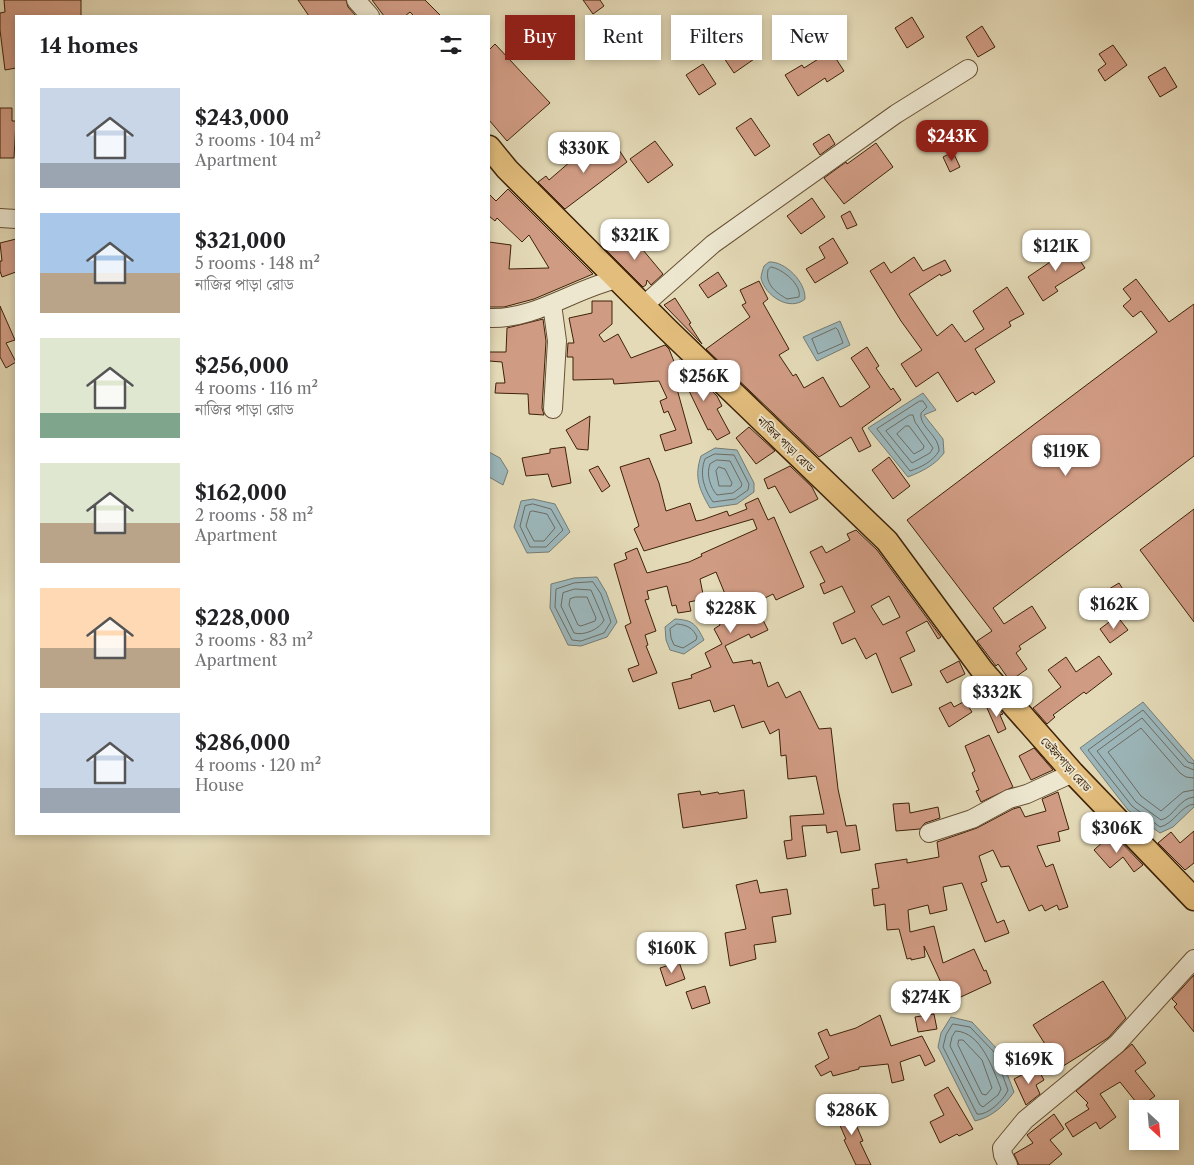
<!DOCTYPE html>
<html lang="en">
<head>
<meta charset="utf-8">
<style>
  :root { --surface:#fff; --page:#f2f2f2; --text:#202124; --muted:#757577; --accent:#8f2418 }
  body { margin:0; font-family:"Libre Caslon Text","Noto Serif Bengali",serif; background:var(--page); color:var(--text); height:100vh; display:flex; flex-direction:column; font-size:19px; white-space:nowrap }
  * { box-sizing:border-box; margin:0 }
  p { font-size:16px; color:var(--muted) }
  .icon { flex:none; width:28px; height:28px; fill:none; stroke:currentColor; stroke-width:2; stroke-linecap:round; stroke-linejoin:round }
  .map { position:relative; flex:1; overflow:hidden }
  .side { position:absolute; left:15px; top:15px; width:475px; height:820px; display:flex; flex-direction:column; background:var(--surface); border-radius:0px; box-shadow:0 2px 8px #0003 }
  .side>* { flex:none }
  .banner { position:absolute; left:505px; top:15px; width:475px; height:45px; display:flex; gap:10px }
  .needle { width:32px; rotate:154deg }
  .buttons { position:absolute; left:1129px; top:1100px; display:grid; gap:10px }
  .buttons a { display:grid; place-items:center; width:50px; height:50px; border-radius:0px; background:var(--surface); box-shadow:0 2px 8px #0003; font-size:25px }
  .price { position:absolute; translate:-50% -42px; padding:0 11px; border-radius:10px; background:#fff; color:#222; font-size:16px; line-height:32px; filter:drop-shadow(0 1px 2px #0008) }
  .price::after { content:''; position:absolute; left:50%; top:30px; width:15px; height:11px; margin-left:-8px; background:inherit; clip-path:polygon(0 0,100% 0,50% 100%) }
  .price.selected { background:var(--accent); color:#fff }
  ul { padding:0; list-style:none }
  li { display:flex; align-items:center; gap:15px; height:125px; padding:0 25px }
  li span { display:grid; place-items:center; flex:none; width:140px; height:100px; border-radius:0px; color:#555 }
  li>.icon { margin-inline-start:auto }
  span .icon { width:60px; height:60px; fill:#fffc; stroke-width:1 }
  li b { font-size:21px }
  h2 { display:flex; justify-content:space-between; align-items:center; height:60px; padding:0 25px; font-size:21px }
  .chip { padding:0 18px; border-radius:0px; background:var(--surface); box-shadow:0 2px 8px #0003; font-size:18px; line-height:45px }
  .chip.selected { background:var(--accent); color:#fff }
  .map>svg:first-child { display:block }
  .water { fill:#9cb7bb; stroke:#767b73 }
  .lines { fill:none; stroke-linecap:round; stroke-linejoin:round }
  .shore { stroke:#6d6c62; stroke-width:1 }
  .building { fill:#d09b83; stroke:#3e2208; fill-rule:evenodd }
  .minor-casing { stroke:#685034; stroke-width:20 }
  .major-casing { stroke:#3e2208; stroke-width:25 }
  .minor { stroke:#ede7d0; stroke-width:18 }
  .major { stroke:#e2bd7c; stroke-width:22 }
  .labels { text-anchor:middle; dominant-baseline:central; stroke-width:4; stroke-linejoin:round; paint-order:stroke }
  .street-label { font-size:12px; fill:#3e2208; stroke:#ede7d0 }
</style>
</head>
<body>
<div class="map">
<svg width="1194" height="1165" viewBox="0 0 1194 1165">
  <rect width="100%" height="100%" fill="#e4dab7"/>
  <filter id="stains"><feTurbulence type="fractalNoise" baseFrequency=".004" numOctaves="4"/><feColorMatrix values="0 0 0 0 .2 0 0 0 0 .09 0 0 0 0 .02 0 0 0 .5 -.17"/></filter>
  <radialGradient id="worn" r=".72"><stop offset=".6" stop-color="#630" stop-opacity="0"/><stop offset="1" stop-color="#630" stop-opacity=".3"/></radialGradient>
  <!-- water -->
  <path class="water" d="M769 262C785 261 806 282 805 299 790 312 765 296 761 278 761 275 763 269 764 266Z
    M840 321 850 345 817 361 803 337Z
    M923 393 936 410 924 415 943 439 944 453C935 465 923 471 908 477L868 428Z
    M715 448 737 450 754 483V492L737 504 710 508C699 489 694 477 701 456Z
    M489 452 500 458 508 471 503 485 489 477Z
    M533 499 555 504 570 532 549 552 527 553 514 527 521 501Z
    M597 577 606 592 617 622 607 637 581 646 568 645 550 608 551 584 574 578Z
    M675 619C693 620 696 624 704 640L684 654 670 650 666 640 665 627Z
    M1143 702 1194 761V807L1173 827 1160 833 1128 810 1080 748Z
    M951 1017 972 1022 998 1050 1014 1092C1004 1106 992 1117 975 1121L938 1047 941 1033Z"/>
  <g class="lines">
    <!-- shore -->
    <path class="shore" d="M771 267C783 269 802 285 799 297L787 299C775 292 765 284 768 270Z
      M836 328 838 330 843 343 818 354 812 339Z
      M920 401H923L927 407 921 413C919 427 939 435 939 451 933 461 922 467 910 471L877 429Z
      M910 415H913L915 422 933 448 930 453 912 463 886 431Z
      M906 426H909L924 446 923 449 914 454 897 434Z
      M715 454 734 455 749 484 748 490 735 499 713 502C704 489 699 474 705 459Z
      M717 460 730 461 742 484 741 487 733 493 717 495C710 487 706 474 710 464Z
      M719 467 725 469 732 483 731 486H719L716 471Z
      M533 504 551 509 563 530 546 547H530L520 526 525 506Z
      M533 511 547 514 555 528 544 541H534L526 526 530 512Z
      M593 582 601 594 611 622 604 633 581 641 572 640 555 607 556 589 574 583Z
      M575 589 591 590 604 620C600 629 584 636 574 633L561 606 563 593Z
      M576 597H587L596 618 595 621 581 626 578 625 569 605 570 599Z
      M677 624C687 625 693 628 697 637L696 640 683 648 674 645 671 638 670 629Z
      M1194 764 1188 762 1143 710 1088 750 1132 806 1160 827C1174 824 1181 805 1194 804
      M1194 770 1184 766 1142 718 1097 751 1136 802 1161 820C1174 817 1179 798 1194 797
      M1194 778 1186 777 1180 773 1141 728 1108 752 1141 796 1161 811 1183 792 1194 790
      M953 1024 970 1027 994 1052 1008 1090C1004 1100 987 1116 977 1114L943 1047 946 1035Z
      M956 1031C981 1032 993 1069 1001 1089L998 1095 983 1107 980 1105 950 1046 952 1037Z
      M959 1040H963L982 1060 992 1088 986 1095 982 1094 958 1045Z"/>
  </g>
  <!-- building -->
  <path class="building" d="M4 0H81V16H16V68L5 70 0 30V13L5 12Z
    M298 0H346L348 7 356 16H309Z
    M372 0H425L441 16H414L410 12 405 16H384Z
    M583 0H600L604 6 593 14Z
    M912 17 924 37 907 48 895 28Z
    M623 22 635 42 618 53 606 33Z
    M982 26 995 47 978 57 966 37Z
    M740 33 757 57 734 73 718 49Z
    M495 44 550 103 507 141 489 120V50Z
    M1113 45 1127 65 1105 81 1098 70 1106 64 1099 54Z
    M831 51 844 71 827 82 825 78 798 96 785 75 802 65 804 68Z
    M703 64 716 84 699 95 686 75Z
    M1165 67 1177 87 1160 97 1148 77Z
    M0 108H12V121H16L14 158H0Z
    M751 118 770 146 755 156 736 128Z
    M829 134 835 144 820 155 813 144Z
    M611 138 627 162 565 209 538 182 546 176 549 180 578 155 581 159Z
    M655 141 673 165 648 183 630 159Z
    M876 143 893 167 844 204 824 178 846 162 847 164Z
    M953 152 960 167 950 172 943 157Z
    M508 189 593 274 534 299 504 307H489V242L511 245 509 269 549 268 529 235 522 242 497 218 495 221 489 216V194L496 201Z
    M812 198 825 217 801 234 787 216Z
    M850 211 857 225 847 229 841 216Z
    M622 235 633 248 638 244 663 274 651 285 647 280 646 285 643 287 605 249Z
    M833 238 848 263 815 283 806 269 825 258 819 247Z
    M16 239V272L2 277 0 271V261H2L0 243Z
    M1069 244 1085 268 1055 287 1058 291 1043 301 1028 277 1056 258 1054 254Z
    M914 257 923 271 945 260 951 271 941 276 940 274 909 294 937 336 952 324 965 342 984 329 973 311 1007 287 1024 314 1009 322 1011 326 975 349 995 382 975 395 973 392 957 402 938 372 916 387 901 364 922 350 901 321 870 271 884 262 891 273Z
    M718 272 727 286 708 298 699 285Z
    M1136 279 1169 322 1194 304V456L993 608 1004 624 1032 606 1046 628 1019 646 1021 649 1016 653 1027 669 1010 681 998 664 996 666 977 641 992 631 907 520 1157 332 1141 311 1133 317 1123 306 1131 299 1123 289Z
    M759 281 768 299 763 303 789 349 779 355 793 376 796 374 804 388 823 377 840 407 843 406 870 387 851 358 867 347 879 366 876 368 891 390 893 388 901 400 862 428 871 446 859 452 851 437 819 457 706 349 750 317 742 305 746 303 740 290Z
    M675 298 691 323 689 324 702 344 664 305Z
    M592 301H612V324L599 335 604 342 618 334 631 358 665 345 669 349 677 369 672 371 692 443 665 451 660 435 676 430 668 411 664 413 660 401 667 398 659 381 614 384 613 379 573 380V357H567L568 343H574L569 318 592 313Z
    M0 306 15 340 6 343 16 362 6 368 0 357Z
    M543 319 546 341 542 408 544 415 529 414 528 394 495 393 496 383H505L502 362 489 361V352H506L507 328Z
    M680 360 717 396 722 406 717 409 730 433 717 440 710 429 708 430 675 362Z
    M590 416 588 450 577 449 566 430Z
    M749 427 775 451 756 464 736 438Z
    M565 447 571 483 552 487 548 474 526 476 522 458 550 453V449Z
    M889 457 910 486 893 499 872 470Z
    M649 458 659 483 666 511 690 503 696 521 702 520 727 511 729 516 747 509 745 504 758 498 768 520 774 517 804 587 776 600 773 594 755 603 761 621 763 620 768 630 751 638 749 634 725 646 733 663 752 660 753 664 760 662 768 687 778 682 786 698 800 691 819 729 831 728 838 789 846 826 856 825 860 850 841 853 837 831 827 833 826 825 802 826 806 856 787 859 784 841 792 840 790 816 824 814 816 776 788 779 786 755 781 756 779 729 770 734 764 721 742 728 734 705 714 712 710 700 679 709 672 683 692 678 691 675 711 667 705 653 722 644 714 629 720 625 719 622 734 616 716 572 700 579 704 599 689 602 691 611 678 613 676 605 672 606 667 586 647 591 649 599 645 600 656 631 645 635 648 645 646 646 657 673 633 682 628 669 639 665 625 626 631 623 614 564 627 559 625 553 637 548 647 573 689 562 702 556 701 554 757 529 753 519 644 551 634 529 639 526 620 467Z
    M598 466 610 486 602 492 589 470Z
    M790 466 812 487 818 499 790 513 775 486 768 489 764 479Z
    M1194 509V622L1140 550Z
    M856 530 877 550 941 637 938 639 927 621 906 632 915 651 900 658 912 685 892 693 876 653 866 659 855 638 842 644 833 623 855 612 842 586 824 594 820 584 825 582 810 552 822 546 826 553 850 540 847 534ZM889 596 900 617 883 625 871 606Z
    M1119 583 1126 594 1106 606 1099 595Z
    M1117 616 1128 630 1110 643 1100 629Z
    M1099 656 1112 674 1086 694 1084 692 1053 715 1055 717 1047 724 1033 708 1061 687 1048 670 1066 657 1076 672Z
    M959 661 965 674 947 683 940 671Z
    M965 701 972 712 949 727 939 708 951 702 954 707Z
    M995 704 1003 714 1000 715 1006 729 998 733 987 708Z
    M989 735 1013 787 981 802 976 791 979 790 972 773 975 771 965 746Z
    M1034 748 1053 770 1031 780 1019 756Z
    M744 790 747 818 683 828 678 794 700 791 701 795 718 792 719 794Z
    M1058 792 1069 829 1058 832 1060 841 1037 846 1046 867 1053 864 1068 907 1059 910 1057 905 1045 911 1042 905 1029 911 1009 866 1001 867 993 850 979 856 987 881 981 883 997 923 1004 920 1009 933 985 942 962 883 943 887 947 910 930 914 928 905 908 910 910 932 934 926 943 963 974 949 984 971 986 970 991 983 950 1002 924 946 925 957 911 960V958L907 959 899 929 887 930 885 904 874 906 872 889 879 888 875 864 907 859V863L939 857 937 842 977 828 1013 809 1020 807 1025 817 1046 811 1042 799Z
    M909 803 910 813 938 807 940 818 925 823 920 829 896 831 893 804Z
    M1194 831V863L1185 870 1158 843 1171 832 1180 843Z
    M1115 836 1143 865 1134 872 1123 857 1110 868 1094 850 1104 841Z
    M757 880 760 893 787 889 791 914 772 917 776 942 754 945 756 959 730 966 725 933 746 929 736 885Z
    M679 962 685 979 666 986 660 968Z
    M1194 975V1032L1174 1007 1177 1004 1172 999Z
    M1103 981 1126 1018 1108 1038 1060 1068 1033 1025Z
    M705 986 710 1003 692 1009 686 992Z
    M934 1014 937 1029 918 1032 915 1017Z
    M880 1015 891 1046 922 1036 935 1061 925 1066 920 1055 900 1062 904 1080 892 1083 888 1064 859 1067V1069L833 1076 831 1071 821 1076 815 1066 829 1058 818 1033 827 1029 830 1036 856 1028Z
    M1132 1044 1146 1063 1135 1071 1155 1096 1140 1107 1120 1082 1100 1094 1116 1117 1100 1129 1096 1122 1073 1137 1065 1124 1089 1109 1086 1105 1088 1103 1076 1091Z
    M1037 1067 1044 1080 1036 1085 1040 1094 1026 1105 1014 1079Z
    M948 1087 973 1129 959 1136 957 1134 940 1143 930 1122 944 1115 934 1095Z
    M848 1106 863 1141 860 1142 871 1165H856L844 1140 846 1139 834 1112Z
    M1054 1114 1064 1129 1050 1140 1062 1154 1049 1165H1019L1014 1154 1033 1143 1027 1135Z"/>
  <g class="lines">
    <!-- minor casing -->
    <g class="minor-casing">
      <path id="minor" d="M356 0 370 16
        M0 218 16 219
        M552 304 557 341 553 409
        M643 306 713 244 896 114 968 69
        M489 318C534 320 574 289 617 279
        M929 833 972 819 1009 799 1027 794 1073 773
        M1008 1165 1003 1155 1002 1148 1025 1120 1117 1044 1194 959"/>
    </g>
    <!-- major casing -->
    <g class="major-casing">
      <path id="major" d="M489 147 507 169 667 329 887 541 982 670 1073 773 1194 899"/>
    </g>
    <!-- minor -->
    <use href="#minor" class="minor"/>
    <!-- major -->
    <use href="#major" class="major"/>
  </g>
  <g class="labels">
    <!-- street labels -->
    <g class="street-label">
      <text transform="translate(786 444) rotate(44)">নাজির পাড়া রোড</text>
      <text transform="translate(1066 764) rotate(48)">ডেইলপাড়া রোড</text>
    </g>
  </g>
  <rect width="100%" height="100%" filter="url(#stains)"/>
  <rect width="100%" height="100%" fill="url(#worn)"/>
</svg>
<div class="buttons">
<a><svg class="needle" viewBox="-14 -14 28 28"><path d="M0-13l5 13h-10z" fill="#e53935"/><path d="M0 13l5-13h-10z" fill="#757577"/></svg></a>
</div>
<b class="price selected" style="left:952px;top:162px">$243K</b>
<b class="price" style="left:584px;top:174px">$330K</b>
<b class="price" style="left:635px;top:261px">$321K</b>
<b class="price" style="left:1056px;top:272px">$121K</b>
<b class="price" style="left:704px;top:402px">$256K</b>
<b class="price" style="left:1066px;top:477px">$119K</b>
<b class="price" style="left:1114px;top:630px">$162K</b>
<b class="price" style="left:731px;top:634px">$228K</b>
<b class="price" style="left:997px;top:718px">$332K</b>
<b class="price" style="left:1117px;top:854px">$306K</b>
<b class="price" style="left:672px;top:974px">$160K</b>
<b class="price" style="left:926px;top:1023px">$274K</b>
<b class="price" style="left:1029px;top:1085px">$169K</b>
<b class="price" style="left:852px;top:1136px">$286K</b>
<div class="banner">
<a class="chip selected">Buy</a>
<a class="chip">Rent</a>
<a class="chip">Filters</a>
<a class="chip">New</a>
</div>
<section class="side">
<h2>14 homes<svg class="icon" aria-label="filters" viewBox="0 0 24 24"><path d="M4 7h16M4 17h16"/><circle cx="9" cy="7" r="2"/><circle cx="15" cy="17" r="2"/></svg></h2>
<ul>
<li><span style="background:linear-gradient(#c9d6e8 75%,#9aa5b1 0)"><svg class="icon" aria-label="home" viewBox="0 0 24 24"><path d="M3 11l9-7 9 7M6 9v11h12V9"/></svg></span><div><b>$243,000</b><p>3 rooms · 104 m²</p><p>Apartment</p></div></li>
<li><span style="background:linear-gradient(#a9c7e8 60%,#b9a48a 0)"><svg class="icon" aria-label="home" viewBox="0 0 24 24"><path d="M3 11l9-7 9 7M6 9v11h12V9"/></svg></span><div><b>$321,000</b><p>5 rooms · 148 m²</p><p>নাজির পাড়া রোড</p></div></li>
<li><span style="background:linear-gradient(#dfe7d0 75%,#7fa58c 0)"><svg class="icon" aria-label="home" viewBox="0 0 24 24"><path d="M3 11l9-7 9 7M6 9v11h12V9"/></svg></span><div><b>$256,000</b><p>4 rooms · 116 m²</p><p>নাজির পাড়া রোড</p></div></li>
<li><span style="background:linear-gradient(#dfe7d0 60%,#b9a48a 0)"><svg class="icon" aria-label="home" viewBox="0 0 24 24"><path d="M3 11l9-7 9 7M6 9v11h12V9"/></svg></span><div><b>$162,000</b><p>2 rooms · 58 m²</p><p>Apartment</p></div></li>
<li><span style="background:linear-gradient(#ffd9b3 60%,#b9a48a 0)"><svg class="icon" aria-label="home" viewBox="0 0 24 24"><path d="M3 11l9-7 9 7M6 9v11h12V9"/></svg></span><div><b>$228,000</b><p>3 rooms · 83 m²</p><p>Apartment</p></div></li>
<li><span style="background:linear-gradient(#c9d6e8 75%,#9aa5b1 0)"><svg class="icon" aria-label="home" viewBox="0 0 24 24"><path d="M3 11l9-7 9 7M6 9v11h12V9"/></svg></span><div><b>$286,000</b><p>4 rooms · 120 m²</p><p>House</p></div></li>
</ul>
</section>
</div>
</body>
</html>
